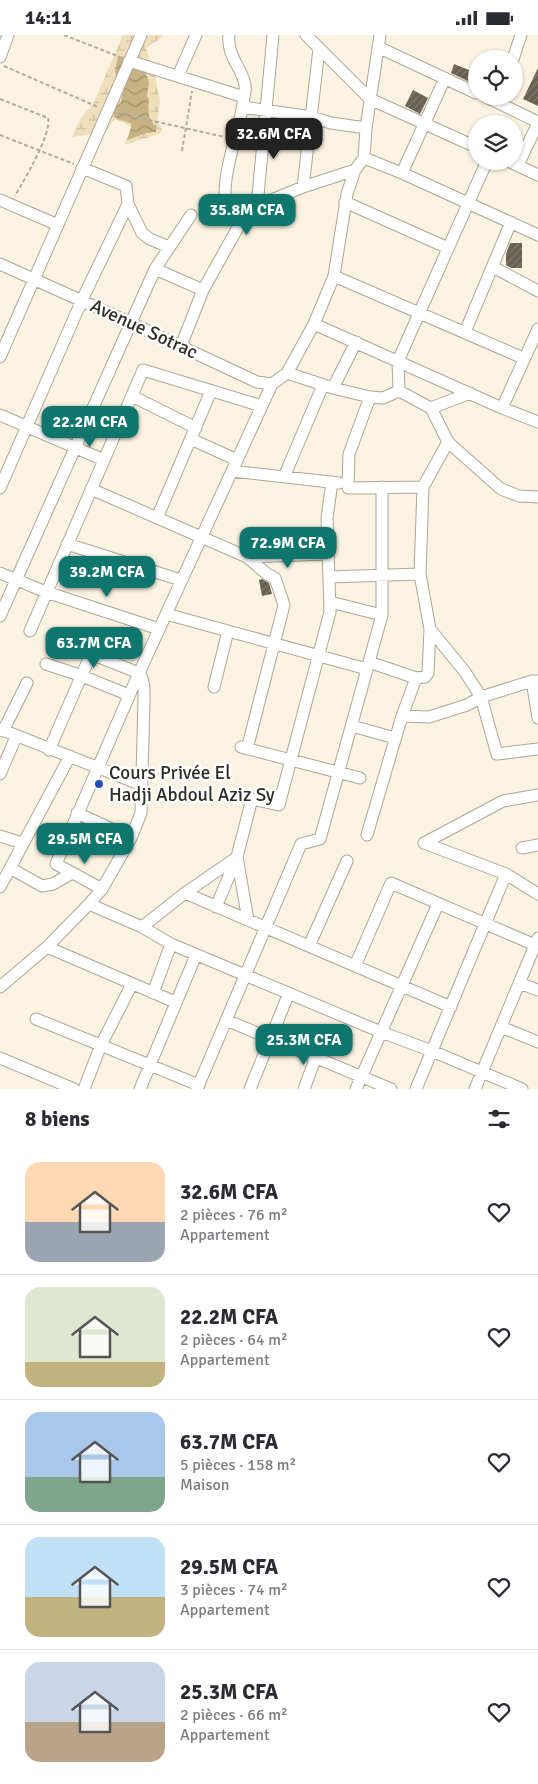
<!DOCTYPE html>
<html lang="fr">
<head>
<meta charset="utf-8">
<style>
  :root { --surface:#fff; --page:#f2f2f3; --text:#2b2b33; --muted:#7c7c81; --line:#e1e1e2; --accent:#0f766e }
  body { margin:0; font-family:Signika,sans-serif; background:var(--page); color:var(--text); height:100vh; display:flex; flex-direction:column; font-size:19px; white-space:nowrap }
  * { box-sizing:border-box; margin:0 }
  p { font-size:16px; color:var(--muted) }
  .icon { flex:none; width:28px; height:28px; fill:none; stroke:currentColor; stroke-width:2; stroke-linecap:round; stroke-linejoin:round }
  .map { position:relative; height:1054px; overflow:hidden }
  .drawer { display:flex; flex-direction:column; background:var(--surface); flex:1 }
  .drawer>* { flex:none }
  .controls { position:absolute; left:468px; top:15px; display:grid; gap:10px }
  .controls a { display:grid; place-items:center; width:55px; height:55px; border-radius:50%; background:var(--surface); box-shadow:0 1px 4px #0004; font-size:25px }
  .price { position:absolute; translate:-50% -42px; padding:0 11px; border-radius:10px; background:var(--accent); color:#fff; font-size:16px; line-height:32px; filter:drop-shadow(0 1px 2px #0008) }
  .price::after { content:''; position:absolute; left:50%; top:30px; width:15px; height:11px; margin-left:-8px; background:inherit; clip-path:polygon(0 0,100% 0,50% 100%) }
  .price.current { background:#222; color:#fff }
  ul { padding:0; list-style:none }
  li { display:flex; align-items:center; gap:15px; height:125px; padding:0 25px }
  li+li { border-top:1px solid var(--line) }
  li span { display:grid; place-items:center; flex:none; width:140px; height:100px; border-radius:15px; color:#555 }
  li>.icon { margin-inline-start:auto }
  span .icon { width:60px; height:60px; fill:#fffc; stroke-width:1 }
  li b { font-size:21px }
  h2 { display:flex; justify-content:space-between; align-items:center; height:60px; padding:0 25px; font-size:21px }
  .status { display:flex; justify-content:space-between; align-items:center; height:35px; padding:0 25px; background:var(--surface); direction:ltr }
  .status svg { height:14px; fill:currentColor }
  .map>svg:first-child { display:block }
  .wetland { fill:url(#wetland-marsh) }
  .water { fill:url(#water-waves) }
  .building { fill:url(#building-hatch) }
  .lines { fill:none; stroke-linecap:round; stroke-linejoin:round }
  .minor-casing { stroke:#ada696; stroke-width:13 }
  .path { stroke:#b2ab9e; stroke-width:2; stroke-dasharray:4 2.5; stroke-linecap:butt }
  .minor { stroke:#fff; stroke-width:11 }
  .poi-dot { fill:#264bba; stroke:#fff; stroke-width:2 }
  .labels { text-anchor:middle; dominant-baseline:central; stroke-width:5; stroke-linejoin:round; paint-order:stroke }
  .street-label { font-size:19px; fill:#2f2c25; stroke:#fff }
  .poi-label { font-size:19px; fill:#2f2c25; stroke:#fff; text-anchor:start }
</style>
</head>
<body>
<div class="status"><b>14:11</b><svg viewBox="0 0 49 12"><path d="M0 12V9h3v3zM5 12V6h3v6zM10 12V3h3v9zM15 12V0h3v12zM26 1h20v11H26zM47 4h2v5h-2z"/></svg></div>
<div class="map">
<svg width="538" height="1054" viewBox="0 0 538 1054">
  <defs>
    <pattern id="wetland-marsh" width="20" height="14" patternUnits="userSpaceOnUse" patternTransform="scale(1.25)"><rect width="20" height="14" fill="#efdeba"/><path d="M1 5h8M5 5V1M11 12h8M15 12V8" fill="none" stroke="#cdbfa0"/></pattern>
    <pattern id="water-waves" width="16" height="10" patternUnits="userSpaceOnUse" patternTransform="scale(1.25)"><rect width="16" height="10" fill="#c7b284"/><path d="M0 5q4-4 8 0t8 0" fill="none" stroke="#a2916c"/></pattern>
    <pattern id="building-hatch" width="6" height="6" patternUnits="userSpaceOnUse" patternTransform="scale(1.25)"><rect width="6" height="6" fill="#686152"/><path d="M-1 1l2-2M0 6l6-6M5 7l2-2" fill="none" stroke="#7e796d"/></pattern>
  </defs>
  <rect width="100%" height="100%" fill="#fbf3e2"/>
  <!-- wetland -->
  <path class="wetland" d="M123 0H163L161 3 146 13 155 40 160 66 157 87 163 95 159 99 124 110 132 92 115 84 105 97 72 102 80 84 94 67Z"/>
  <!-- water -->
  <path class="water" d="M137 14 149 47 147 62 149 63C148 73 147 85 156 91V97L147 98 127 105 132 89 114 82 113 73 121 68 122 60 115 37 118 21 126 22Z"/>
  <!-- building -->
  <path class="building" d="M454 29 474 37 470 47 451 38Z
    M538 33V71L523 64Z
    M413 55 428 63 420 79 405 71Z
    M510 208H522V233H511L506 230V219Z
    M262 544 269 548 272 559 262 561 259 545Z"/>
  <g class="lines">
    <!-- minor casing -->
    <g class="minor-casing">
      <path id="minor" d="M229 0C226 26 251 39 244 62
        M306 0 370 64 476 112
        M378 12 476 58
        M0 22 8 0
        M513 24 521 0
        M129 26 244 62C242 90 215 153 229 177 231 181 237 184 241 187
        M178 41 196 0
        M484 61 538 87
        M243 72 312 82 331 88 366 93
        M364 123 402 138 538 200
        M508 126 538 140
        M518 130 538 88
        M402 138 445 43
        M303 152 319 14
        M0 165 58 190
        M345 167 448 213
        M128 169 142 198 150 204 169 212
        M257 171 273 0
        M0 229 131 288 257 347 272 349 287 338 314 289 334 241 347 159 355 135
        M493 232 538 256
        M155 234 203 255
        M334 241 523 323
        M314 289 502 373 538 387
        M465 297 511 187
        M181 311 203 255 241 187 257 171 303 152 355 135 364 123 366 93 380 0
        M0 322 141 0
        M287 338 333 353 370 362 383 363 399 356
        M333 353 356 307
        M399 356 398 326 487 126
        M399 356 431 373 448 407 501 454 519 461 538 462
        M132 361 196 393
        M370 362 349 419 348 453 423 452
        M431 373 470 358
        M502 373 538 294
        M0 380 104 425
        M191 404 237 425
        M232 436 339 448
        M284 442 323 350
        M0 453 82 265 128 169 126 151 82 133
        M91 454 247 522 267 539 275 543 284 570 247 714
        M157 483 211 356
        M67 509 181 545
        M247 522 328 519
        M0 538 46 557 159 594
        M329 542 420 539
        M330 567 382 580
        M166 579 367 634
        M0 581 155 234 191 180
        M430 594 465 637 481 662 497 719 538 714
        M30 596 143 335 262 371
        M369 627 416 643 425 642 428 638 430 594 420 539 423 452 448 407
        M46 629 82 641 129 660
        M532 646 538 683
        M214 652 228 596
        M402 681 429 682 467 670 481 662 532 646H538
        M352 691 395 703
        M0 694 142 750
        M3 696 27 648
        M241 712 360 743
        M49 715 91 619
        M0 739 16 702
        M77 778 131 803
        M367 800 402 681 416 643
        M0 801 22 808
        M424 808 503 766 538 760
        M424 808 506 839 538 859
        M522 813 538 810
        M237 822 248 885
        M10 833 42 851 53 849 72 838
        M0 852 70 721
        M102 854 56 829 139 638 272 349
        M185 858 451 972
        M89 869 142 892 171 909 381 997 432 1016 522 1054
        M216 872 237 822 252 764 279 770 330 577 327 483 332 447
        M142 892 185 858 236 823
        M309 911 347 826
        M47 912 175 967
        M355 931 391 848 535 910
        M519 948 538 955
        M0 952 47 912 89 869 102 854 131 803 141 778 144 666C144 656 145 646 139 638L91 619 57 608
        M153 958 171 909
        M36 984 199 1050
        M226 985 391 1054
        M501 992 538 1007
        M0 1023 74 1054
        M84 1054 101 1010 132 949
        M140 1054 196 920
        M197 1054 301 809 320 804 382 580V452
        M250 1054 289 958
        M304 1054 316 1022
        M356 1054 438 869
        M416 1054 506 839
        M475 1054 538 903"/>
    </g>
    <!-- path -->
    <path class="path" d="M64 0 120 22
      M4 31 98 72
      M0 64 48 83C52 99 24 145 15 161
      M117 78 225 102
      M0 100 74 129
      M182 116 192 56"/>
    <!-- minor -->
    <use href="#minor" class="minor"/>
  </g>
  <!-- markers -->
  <circle class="poi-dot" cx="99" cy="749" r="5"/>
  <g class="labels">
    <!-- street labels -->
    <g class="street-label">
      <text transform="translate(144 294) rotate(25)">Avenue Sotrac</text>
    </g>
    <!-- poi labels -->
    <g class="poi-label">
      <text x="109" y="738">Cours Privée El<tspan x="109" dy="22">Hadji Abdoul Aziz Sy</tspan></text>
    </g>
  </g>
</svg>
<div class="controls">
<a><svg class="icon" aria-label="locate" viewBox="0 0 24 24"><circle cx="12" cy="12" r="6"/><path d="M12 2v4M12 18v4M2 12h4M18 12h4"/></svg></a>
<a><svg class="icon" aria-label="layers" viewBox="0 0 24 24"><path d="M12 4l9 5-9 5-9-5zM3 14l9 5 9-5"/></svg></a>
</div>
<b class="price current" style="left:274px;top:125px">32.6M CFA</b>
<b class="price" style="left:247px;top:201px">35.8M CFA</b>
<b class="price" style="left:90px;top:413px">22.2M CFA</b>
<b class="price" style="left:288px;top:534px">72.9M CFA</b>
<b class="price" style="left:107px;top:563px">39.2M CFA</b>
<b class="price" style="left:94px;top:634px">63.7M CFA</b>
<b class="price" style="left:85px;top:830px">29.5M CFA</b>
<b class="price" style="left:304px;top:1031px">25.3M CFA</b>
</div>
<section class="drawer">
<h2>8 biens<svg class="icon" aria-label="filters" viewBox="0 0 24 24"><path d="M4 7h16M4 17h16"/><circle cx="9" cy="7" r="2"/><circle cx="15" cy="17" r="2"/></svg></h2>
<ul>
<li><span style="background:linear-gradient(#ffd9b3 60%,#9aa5b1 0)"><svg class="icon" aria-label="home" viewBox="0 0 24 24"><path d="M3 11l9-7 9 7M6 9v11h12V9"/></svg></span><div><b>32.6M CFA</b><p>2 pièces · 76 m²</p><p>Appartement</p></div><svg class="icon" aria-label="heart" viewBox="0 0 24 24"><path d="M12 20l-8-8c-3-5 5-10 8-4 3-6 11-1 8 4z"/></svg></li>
<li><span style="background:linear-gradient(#dfe7d0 75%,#c2b280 0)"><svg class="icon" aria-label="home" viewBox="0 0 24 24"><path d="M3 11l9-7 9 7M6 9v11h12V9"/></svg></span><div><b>22.2M CFA</b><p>2 pièces · 64 m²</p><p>Appartement</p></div><svg class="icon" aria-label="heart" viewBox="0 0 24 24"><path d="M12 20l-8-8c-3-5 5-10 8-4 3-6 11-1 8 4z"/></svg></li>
<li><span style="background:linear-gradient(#a9c7e8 65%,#7fa58c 0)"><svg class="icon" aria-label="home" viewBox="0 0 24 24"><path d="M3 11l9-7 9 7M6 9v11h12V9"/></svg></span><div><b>63.7M CFA</b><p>5 pièces · 158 m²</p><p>Maison</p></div><svg class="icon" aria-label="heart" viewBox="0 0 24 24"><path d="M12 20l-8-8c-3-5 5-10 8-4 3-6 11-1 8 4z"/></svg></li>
<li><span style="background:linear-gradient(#bfe0f5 60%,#c2b280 0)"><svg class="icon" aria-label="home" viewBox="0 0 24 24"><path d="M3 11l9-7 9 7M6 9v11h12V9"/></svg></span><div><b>29.5M CFA</b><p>3 pièces · 74 m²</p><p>Appartement</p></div><svg class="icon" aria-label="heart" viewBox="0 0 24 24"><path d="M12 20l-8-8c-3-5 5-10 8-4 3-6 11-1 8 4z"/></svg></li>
<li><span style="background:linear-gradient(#c9d6e8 60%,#b9a48a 0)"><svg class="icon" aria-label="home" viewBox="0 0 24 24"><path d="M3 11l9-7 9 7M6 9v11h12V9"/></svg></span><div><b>25.3M CFA</b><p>2 pièces · 66 m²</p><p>Appartement</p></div><svg class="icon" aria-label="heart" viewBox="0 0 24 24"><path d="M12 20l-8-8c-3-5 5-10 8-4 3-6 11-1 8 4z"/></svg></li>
</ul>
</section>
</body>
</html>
